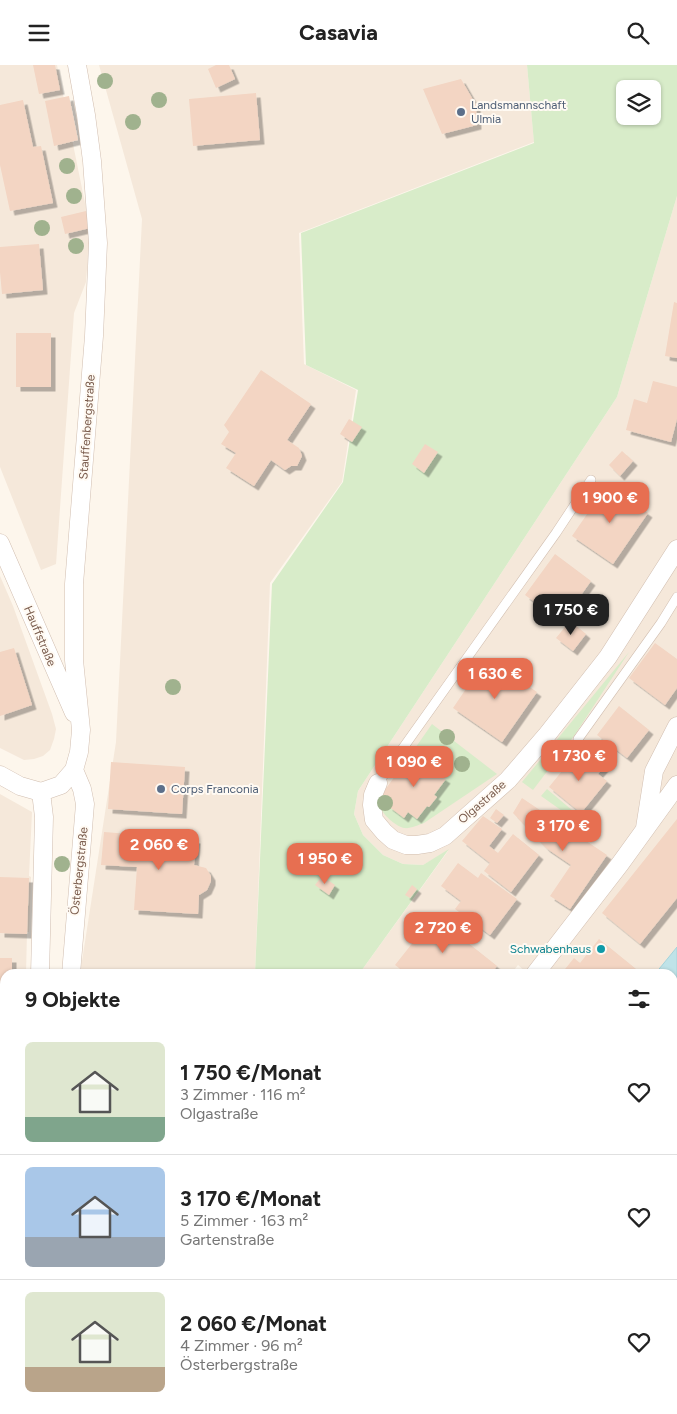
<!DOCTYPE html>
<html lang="de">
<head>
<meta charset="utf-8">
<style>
  :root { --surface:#fff; --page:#f6f6f6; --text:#222; --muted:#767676; --line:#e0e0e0; --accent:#e76f51 }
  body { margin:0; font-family:Figtree,sans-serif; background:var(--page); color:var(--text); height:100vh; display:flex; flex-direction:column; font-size:19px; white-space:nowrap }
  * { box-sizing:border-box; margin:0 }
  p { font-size:16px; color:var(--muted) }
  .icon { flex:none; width:28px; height:28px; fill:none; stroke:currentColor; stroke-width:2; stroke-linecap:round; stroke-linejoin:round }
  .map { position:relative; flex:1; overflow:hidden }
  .side { position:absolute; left:0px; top:904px; width:678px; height:446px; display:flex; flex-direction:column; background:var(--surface); border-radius:15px 15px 0 0; box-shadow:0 1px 4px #0004 }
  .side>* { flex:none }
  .controls { position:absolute; left:616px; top:15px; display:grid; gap:10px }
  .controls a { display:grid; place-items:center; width:45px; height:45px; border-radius:8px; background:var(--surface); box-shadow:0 1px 4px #0004; font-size:25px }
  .price { position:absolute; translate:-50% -42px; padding:0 11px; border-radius:10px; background:var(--accent); color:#fff; font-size:16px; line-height:32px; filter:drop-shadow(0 1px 2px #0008) }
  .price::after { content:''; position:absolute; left:50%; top:30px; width:15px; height:11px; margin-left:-8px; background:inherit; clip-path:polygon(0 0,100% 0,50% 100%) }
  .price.selected { background:#222; color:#fff }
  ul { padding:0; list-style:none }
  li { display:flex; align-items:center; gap:15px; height:125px; padding:0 25px }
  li+li { border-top:1px solid var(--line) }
  li span { display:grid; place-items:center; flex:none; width:140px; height:100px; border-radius:8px; color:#555 }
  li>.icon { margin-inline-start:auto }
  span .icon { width:60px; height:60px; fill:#fffc; stroke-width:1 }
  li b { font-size:21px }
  h2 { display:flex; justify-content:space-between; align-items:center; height:60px; padding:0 25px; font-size:21px }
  header { display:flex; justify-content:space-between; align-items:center; height:65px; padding:0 25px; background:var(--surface); font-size:22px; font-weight:700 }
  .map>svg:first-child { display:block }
  .residential { fill:#f5e8da }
  .commercial { fill:#fde8e0 }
  .green { fill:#d8ecc9; fill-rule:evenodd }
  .water { fill:#bfe3e8; stroke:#a5d3da }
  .pier { fill:#fdf6ec }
  .building { fill:#f3d5c3; filter:url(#shadow) }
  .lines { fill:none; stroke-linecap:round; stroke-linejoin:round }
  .lane-casing { stroke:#d1beb0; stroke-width:10 }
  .street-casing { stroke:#d1beb0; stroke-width:19 }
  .secondary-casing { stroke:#d6c0b0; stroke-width:26 }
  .lane { stroke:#fff; stroke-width:9 }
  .street { stroke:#fff; stroke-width:18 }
  .secondary { stroke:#fff; stroke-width:25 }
  .tree { fill:#a0b28e }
  .service-dot { fill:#5c6f8a; stroke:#fffaf3; stroke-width:2 }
  .culture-dot { fill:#0f9aa8; stroke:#fffaf3; stroke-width:2 }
  .labels { text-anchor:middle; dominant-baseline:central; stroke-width:4; stroke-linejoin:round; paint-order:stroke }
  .service-label { font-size:12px; fill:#4e5e75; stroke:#fffaf3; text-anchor:start }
  .street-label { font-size:12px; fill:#7a5c4d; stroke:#fffaf3 }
  .culture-label { font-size:12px; fill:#0d838f; stroke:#fffaf3; text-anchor:end }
</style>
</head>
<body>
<header><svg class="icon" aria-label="menu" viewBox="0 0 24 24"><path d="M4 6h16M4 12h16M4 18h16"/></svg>Casavia<svg class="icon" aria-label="search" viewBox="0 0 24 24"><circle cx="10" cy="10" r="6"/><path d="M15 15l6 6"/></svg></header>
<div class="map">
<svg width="677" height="1349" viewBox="0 0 677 1349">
  <defs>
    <filter id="shadow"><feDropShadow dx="4.5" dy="4.5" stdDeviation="0" flood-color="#0004"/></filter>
  </defs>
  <rect width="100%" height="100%" fill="#fdf6ec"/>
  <!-- residential -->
  <path class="residential" d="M0 0H57L90 163 86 217 74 248 56 499 41 505 0 402Z
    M99 0H527L534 77 299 168 304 299 356 325 342 417 270 518 255 909H80L116 677 142 154Z
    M677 131V882L655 909H528L518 900 511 909H359L448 786 423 800 403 799 383 790 363 770 354 749 358 726 617 332Z
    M0 511 13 541 52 649 56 664 54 674 50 685 43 691 34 694 24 695 0 683Z
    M0 729 32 747 29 811 31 812 29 867H27L26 909H5V1038L0 1040Z
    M5 1074V1215H0V1075Z"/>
  <!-- commercial -->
  <path class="commercial" d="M677 1201V1349H622L623 1345H672V1215Z
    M0 1215H5V1275H0Z"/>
  <!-- green -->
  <path class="green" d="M527 0H677V131L617 332 358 726 354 749 363 770 383 790 403 799 423 800 449 784 359 909H255L272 519 343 417 358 325 306 300 301 168 534 78ZM625 24H652V51H625Z
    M629 587 574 671 533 725 522 717Z
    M432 659 497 709 424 758C418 760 410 764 404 763 395 761 382 749 380 741 380 737 381 733 382 729L392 736 405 752 408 747 417 754 427 741 429 742 437 732 434 730 445 714 432 705 435 701 425 694 422 697 411 689Z
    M547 724 579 751 575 755 541 731Z
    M0 1328 5 1329V1345H63L74 1349H0Z"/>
  <!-- water -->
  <path class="water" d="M677 882V1198L673 1211 672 909H655Z
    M342 1345H618L616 1349H340Z"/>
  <!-- pier -->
  <path class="pier" d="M342 1345H374L385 1349H340Z"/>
  <!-- building -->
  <path class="building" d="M33 0H55L60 25 39 29Z
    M216 0H229L235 14 216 23 208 4Z
    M461 14 476 40 477 60 442 69 423 24Z
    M256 28 260 75 193 81 189 34Z
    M69 31 78 75 54 81 45 36Z
    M23 35 33 82 41 81 53 138 10 146 0 100V40Z
    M86 146 90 163 65 169 61 152Z
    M39 179 43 225 2 229 0 207V182Z
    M674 237 677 238V293L665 291Z
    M16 268H51V322H16Z
    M261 305 311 339 287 375 299 383 302 391 297 401H291L285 405 271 395 254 421 226 403 236 388 221 379 229 367 224 360Z
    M653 316 677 322V354L671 377 626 365 634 334 647 338Z
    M349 354 362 362 352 377 340 369Z
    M425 379 438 387 424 408 412 399Z
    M622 386 633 396 620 411 609 400Z
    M607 420 648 448 613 499 572 471Z
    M555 489 591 516 562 557 525 530Z
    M570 556 586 569 573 586 556 573Z
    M655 578 677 594V623L665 640 629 613Z
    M14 583 32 640 0 651V587Z
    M487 593 537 627 502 677 453 643Z
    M619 641 649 665 627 693 597 670Z
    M411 689 422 697 425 694 435 701 432 705 446 714 434 730 437 732 429 742 427 741 417 754 408 747 404 753 388 741 392 736 382 729Z
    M575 690 584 697 589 690 604 702 598 709 607 716 581 748 549 722Z
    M111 697 185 702 182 749 108 744Z
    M522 733 607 790 570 844 550 831 571 800 546 783 513 748Z
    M496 744 504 750 497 758 490 753Z
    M483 751 502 764 489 781 498 788 513 769 539 790 511 827 484 806 490 798 462 776Z
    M677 754V833L640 879 602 848Z
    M104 767 196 774 194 800 206 803 211 811V816L207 825 199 830 198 849 134 845 137 802 101 800Z
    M458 798 478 813 481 808 517 834 490 870 455 844 461 836 441 821Z
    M322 811 335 820 329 830 315 820Z
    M0 812 29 813 27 869 0 868Z
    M412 820 417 824 410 833 405 830Z
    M434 851 497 901 491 909H407L395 900Z
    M599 874 636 904 632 909H561L574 893 580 898Z
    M0 893H12V909H5V1002H0Z
    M5 1078V1129L0 1131V1079Z
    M0 1240H5V1275H0Z
    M672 1276 677 1280V1297L672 1294Z
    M677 1308V1327L672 1324V1314Z
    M141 1345H189L201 1348 140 1349Z"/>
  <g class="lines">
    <!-- lane casing -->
    <g class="lane-casing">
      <path id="lane" d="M578 674 661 558 677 532
        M378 718 556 468 591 415"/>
    </g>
    <!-- street casing -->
    <g class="street-casing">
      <path id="street" d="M0 478 74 648
        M0 710 20 721 41 727 61 720 74 705 79 687 81 665 74 595V519L94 271 98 178 92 96 86 50 77 0
        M378 718 373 730 372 740 374 755 384 767 393 775 406 780H417L430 778 445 771 508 715 546 671 608 592 677 484
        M645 763 654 706 677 661
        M40 909 44 752 41 727
        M71 909 85 739 82 724 74 705
        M535 909 620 799 677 720
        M0 1058 5 1056
        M250 1349 253 1345"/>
    </g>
    <!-- secondary casing -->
    <g class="secondary-casing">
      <path id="secondary" d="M0 1304 5 1305
        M271 1345 284 1349"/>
    </g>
    <!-- lane -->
    <use href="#lane" class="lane"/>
    <!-- street -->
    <use href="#street" class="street"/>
    <!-- secondary -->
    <use href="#secondary" class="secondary"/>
  </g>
  <!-- trees -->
  <g class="tree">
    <circle cx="105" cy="16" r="8"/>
    <circle cx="159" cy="35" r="8"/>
    <circle cx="133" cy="57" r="8"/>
    <circle cx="67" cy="101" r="8"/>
    <circle cx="74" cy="131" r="8"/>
    <circle cx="42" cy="163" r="8"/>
    <circle cx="76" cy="181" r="8"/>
    <circle cx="173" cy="622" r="8"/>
    <circle cx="447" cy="672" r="8"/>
    <circle cx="462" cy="699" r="8"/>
    <circle cx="385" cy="738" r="8"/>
    <circle cx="62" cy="799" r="8"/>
  </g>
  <!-- markers -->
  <g class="service-dot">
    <circle cx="461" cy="47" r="5"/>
    <circle cx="161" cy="724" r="5"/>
  </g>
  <circle class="culture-dot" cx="601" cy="884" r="5"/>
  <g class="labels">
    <!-- service labels -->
    <g class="service-label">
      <text x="471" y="40">Landsmannschaft<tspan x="471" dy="14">Ulmia</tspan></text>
      <text x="171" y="724">Corps Franconia</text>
    </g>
    <!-- street labels -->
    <g class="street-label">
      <text transform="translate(87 362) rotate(-86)">Stauffenbergstraße</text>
      <text transform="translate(40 571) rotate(67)">Hauffstraße</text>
      <text transform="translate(482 737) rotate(-41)">Olgastraße</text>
      <text transform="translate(79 806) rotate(-84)">Österbergstraße</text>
    </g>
    <!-- culture labels -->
    <g class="culture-label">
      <text x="591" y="884">Schwabenhaus</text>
    </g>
  </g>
</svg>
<div class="controls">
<a><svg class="icon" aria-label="layers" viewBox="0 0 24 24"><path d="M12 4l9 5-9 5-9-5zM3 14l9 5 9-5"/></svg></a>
</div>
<b class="price" style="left:610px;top:459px">1 900 €</b>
<b class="price selected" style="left:571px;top:571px">1 750 €</b>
<b class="price" style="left:495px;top:635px">1 630 €</b>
<b class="price" style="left:579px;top:717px">1 730 €</b>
<b class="price" style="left:414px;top:723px">1 090 €</b>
<b class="price" style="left:563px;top:787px">3 170 €</b>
<b class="price" style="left:159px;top:806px">2 060 €</b>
<b class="price" style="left:325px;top:820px">1 950 €</b>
<b class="price" style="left:443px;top:889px">2 720 €</b>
<section class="side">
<h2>9 Objekte<svg class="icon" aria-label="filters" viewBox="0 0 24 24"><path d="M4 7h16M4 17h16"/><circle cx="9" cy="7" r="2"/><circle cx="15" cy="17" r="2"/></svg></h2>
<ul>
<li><span style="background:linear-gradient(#dfe7d0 75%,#7fa58c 0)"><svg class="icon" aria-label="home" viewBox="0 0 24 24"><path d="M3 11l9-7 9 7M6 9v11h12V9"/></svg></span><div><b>1 750 €/Monat</b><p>3 Zimmer · 116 m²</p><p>Olgastraße</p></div><svg class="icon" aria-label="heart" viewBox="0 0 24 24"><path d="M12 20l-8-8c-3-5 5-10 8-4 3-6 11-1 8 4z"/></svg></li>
<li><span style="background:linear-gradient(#a9c7e8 70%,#9aa5b1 0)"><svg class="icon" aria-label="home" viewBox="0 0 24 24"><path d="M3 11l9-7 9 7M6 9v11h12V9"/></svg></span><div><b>3 170 €/Monat</b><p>5 Zimmer · 163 m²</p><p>Gartenstraße</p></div><svg class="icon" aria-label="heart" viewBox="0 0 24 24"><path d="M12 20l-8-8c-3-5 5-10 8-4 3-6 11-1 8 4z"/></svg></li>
<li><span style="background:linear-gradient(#dfe7d0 75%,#b9a48a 0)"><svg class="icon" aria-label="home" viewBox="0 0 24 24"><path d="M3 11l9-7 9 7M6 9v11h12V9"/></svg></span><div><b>2 060 €/Monat</b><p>4 Zimmer · 96 m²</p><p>Österbergstraße</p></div><svg class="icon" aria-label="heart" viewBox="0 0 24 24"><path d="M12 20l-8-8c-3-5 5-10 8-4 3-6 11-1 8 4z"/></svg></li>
</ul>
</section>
</div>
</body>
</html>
